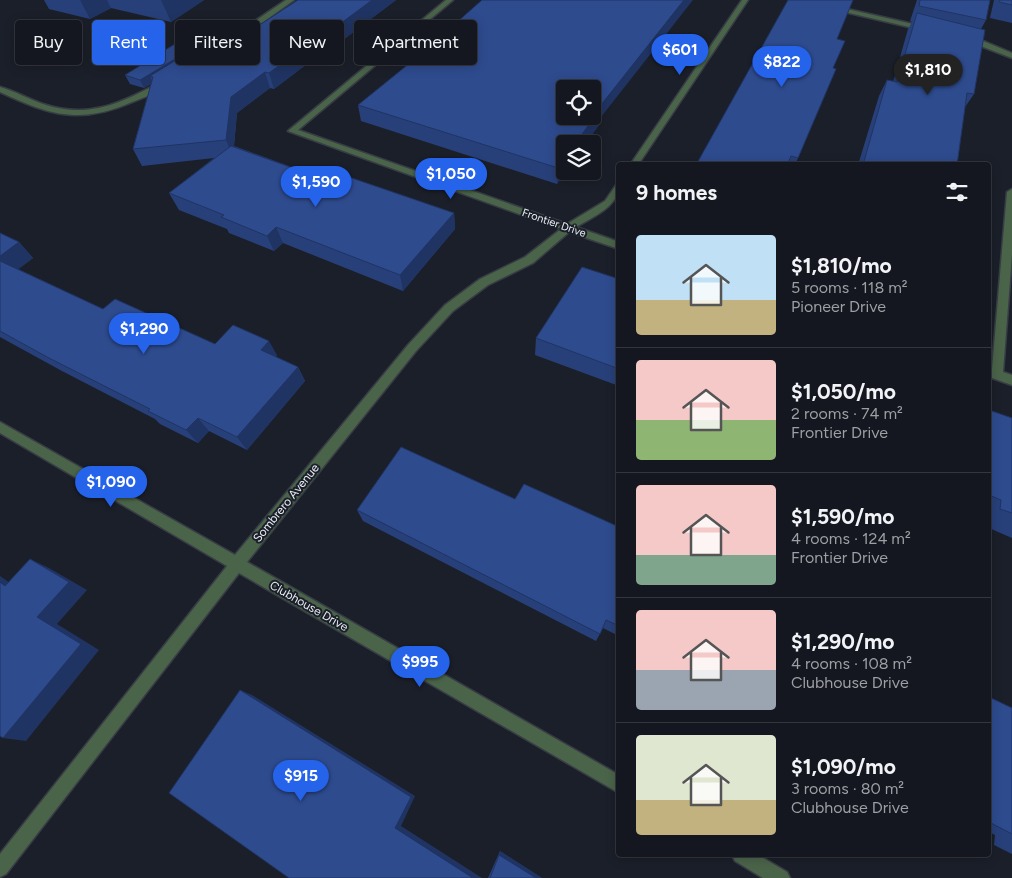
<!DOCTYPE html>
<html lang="en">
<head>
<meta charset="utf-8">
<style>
  :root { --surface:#14171f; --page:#1d2028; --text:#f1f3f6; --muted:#9d9fa4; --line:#33363d; --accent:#2563eb }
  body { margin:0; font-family:Figtree,sans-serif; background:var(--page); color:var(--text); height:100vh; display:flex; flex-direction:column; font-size:19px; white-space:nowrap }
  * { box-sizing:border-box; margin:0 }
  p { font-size:16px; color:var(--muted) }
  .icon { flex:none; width:28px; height:28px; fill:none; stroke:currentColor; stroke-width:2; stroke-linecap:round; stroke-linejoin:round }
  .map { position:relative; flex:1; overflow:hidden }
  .panel { position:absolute; left:616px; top:162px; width:375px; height:695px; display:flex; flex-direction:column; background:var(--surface); border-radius:5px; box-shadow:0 2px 12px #0003,0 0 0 1px var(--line) }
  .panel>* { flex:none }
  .hud { position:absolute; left:15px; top:20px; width:475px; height:45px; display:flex; gap:10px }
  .buttons { position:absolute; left:556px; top:80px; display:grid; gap:10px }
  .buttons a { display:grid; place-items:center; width:45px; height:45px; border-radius:5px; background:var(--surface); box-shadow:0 2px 12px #0003,0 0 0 1px var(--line); font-size:25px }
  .price { position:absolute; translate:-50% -42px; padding:0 11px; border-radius:18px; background:var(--accent); color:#fff; font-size:16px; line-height:32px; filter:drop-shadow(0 1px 2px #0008) }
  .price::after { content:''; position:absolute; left:50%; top:30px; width:15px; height:11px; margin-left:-8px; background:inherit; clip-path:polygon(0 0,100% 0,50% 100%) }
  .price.active { background:#222; color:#fff }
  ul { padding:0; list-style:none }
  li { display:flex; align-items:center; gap:15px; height:125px; padding:0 20px }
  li+li { border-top:1px solid var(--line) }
  li span { display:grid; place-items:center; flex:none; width:140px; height:100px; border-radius:5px; color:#555 }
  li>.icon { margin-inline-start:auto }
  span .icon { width:60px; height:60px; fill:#fffc; stroke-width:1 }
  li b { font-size:21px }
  h2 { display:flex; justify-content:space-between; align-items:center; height:60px; padding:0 20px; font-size:21px }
  .pill { padding:0 18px; border-radius:5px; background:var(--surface); box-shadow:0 2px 12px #0003,0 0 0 1px var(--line); font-size:18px; line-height:45px }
  .pill.active { background:var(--accent); color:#fff }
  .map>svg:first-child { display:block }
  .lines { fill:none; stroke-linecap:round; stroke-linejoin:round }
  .service-casing { stroke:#383c45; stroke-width:3 }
  .minor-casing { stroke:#383c45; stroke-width:3 }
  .service { fill:#4a6449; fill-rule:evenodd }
  .minor { fill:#4a6449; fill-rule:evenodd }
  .wall { fill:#28407a }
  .shaded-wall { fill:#203463 }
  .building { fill:#2e4b8e; stroke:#203463; fill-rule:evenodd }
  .labels { text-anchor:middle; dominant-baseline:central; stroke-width:4; stroke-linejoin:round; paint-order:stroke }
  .far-street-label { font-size:11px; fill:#e9edf3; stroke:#1b1f29 }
  .street-label { font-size:12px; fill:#e9edf3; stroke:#1b1f29 }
</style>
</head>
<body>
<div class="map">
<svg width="1012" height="878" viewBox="0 0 1012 878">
  <rect width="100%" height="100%" fill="#1b1f29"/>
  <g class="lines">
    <!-- service casing -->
    <g class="service-casing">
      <path id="service" d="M286 0H294L230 46H224V42Z
        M159 83 166 85C157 93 143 98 132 102 79 125 50 115 0 92V87C15 91 28 99 43 104 88 119 119 104 159 83Z"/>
    </g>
    <!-- minor casing -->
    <g class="minor-casing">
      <path id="minor" d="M446 0H453L298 130 567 224 605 201 616 185 619 184C619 207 594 216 576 227L619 242V249L569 232 533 263 488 285 453 311 416 351 247 562 619 775V793L239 573 6 874 0 877V854L227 566 0 433V422L235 555 408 345 445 305 480 279 525 257 561 229 288 131Z
        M742 0H748L638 165H630Z
        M834 6 926 27 930 29 926 31 832 9 831 8Z
        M965 36H971L1012 53V58L965 40Z
        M1012 189V254L1003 372 1012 375V385L989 377V369H992L1007 192Z
        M732 855H758L787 872 790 878H763L735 861Z"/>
    </g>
    <!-- service -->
    <use href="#service" class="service"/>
    <!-- minor -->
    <use href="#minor" class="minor"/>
  </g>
  <!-- wall -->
  <path class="wall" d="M44 0H204L171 22 111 8 90 19 49 9Z
    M298 0H396L343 40 340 39 274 89 270 88 237 113 234 146 338 184 454 213 455 229 403 291 283 243 274 251 229 233 227 229 179 210 169 193 214 158 142 166 133 149 151 84 144 88 130 84 125 75 217 34 244 35Z
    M917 0H990L986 20 981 29 974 94 965 107 957 165H858L879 96 887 80 893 82 908 29 912 22 910 21Z
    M994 0H1012V23L990 18Z
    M837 39 833 68 836 69 795 165H696Z
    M358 105 601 117V122L557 184 361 121Z
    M0 233 19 242 33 258 18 269 103 309 215 344 277 355 276 357 298 367 305 381 247 450 209 431 198 443 160 424 155 419 62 371 0 337Z
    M619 279V386L535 355 536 338Z
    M989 410 1012 418V538L989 528Z
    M515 499 619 527V636L603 628 596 641 363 521 357 510Z
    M989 697 1012 708V854L994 845 995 835 989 832Z
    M500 851 542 878H488Z"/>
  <!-- shaded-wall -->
  <path class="shaded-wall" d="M80 0H107L111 8 90 19Z
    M161 0H204L171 22Z
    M372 0H396L343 40 340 24Z
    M684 0H693L601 117V122L585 144H575L601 105Z
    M336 23 340 39 274 89 269 73Z
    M217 34 153 77 150 76 153 83 144 88 140 80Z
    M265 72 270 88 237 113 233 157 226 140 231 97Z
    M565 158V171H566L557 184 558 168Z
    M454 213 455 229 403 291 400 275Z
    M276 227 283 243 274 251 267 236Z
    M19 242 33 258 11 275 0 264V256Z
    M269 341 277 355 269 365 261 350Z
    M298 367 305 381 247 450 237 437Z
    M198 418 209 431 198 443 186 430Z
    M30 559 49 568 87 590 57 624 99 650 26 741 3 738 37 617Z
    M0 576 26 594 5 586 0 582Z
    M240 690 252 695 415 796 401 826 482 878H473L395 828Z
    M500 851 542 878H536L499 855Z"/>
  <!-- building -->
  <path class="building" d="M298 0H372L340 24 336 23 269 73 265 72 231 97 226 140 133 149 153 77 150 76 225 30 244 35Z
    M482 0H684L601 105H603L575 144H565V158L558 168 358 105 421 54ZM565 89H592V116H565Z
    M788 0H853L837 39 845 41 833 68 836 69 798 158 791 156 787 165H696Z
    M920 0H990L986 20 919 6Z
    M1000 0H1012V5L999 2Z
    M917 13 985 30 974 94 967 93 957 165H863L887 80 897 82Z
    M199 29 217 34 140 80 125 75Z
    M231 146 338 184 346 176 454 213 400 275 276 227 267 236 221 217 224 215 169 193Z
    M0 233 19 242 0 256Z
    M0 261 103 309 115 299 215 344 233 325 269 341 261 350 298 367 237 437 198 418 186 430 148 411 150 409 47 357 0 331Z
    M582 267 619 279V369L536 338Z
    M989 410 1012 418V513L1000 509 1001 500 989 495Z
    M401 447 515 499 524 484 619 527V626L606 620 600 634 357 510Z
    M30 559 69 582 37 617 81 644 3 738 0 736V582L5 586Z
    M240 690 411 797 395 828 473 878H289L169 793Z
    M989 697 1012 708V834L989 822Z
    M499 855 536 878H490Z"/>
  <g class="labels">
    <!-- far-street labels -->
    <g class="far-street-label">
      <text transform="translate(554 223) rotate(19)">Frontier Drive</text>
    </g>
    <!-- street labels -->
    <g class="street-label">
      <text transform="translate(286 503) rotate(-51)">Sombrero Avenue</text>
      <text transform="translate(309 606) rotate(30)">Clubhouse Drive</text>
    </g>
  </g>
</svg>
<div class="buttons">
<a><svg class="icon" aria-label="locate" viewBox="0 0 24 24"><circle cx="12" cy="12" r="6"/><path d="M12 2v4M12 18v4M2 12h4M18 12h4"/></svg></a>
<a><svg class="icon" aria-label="layers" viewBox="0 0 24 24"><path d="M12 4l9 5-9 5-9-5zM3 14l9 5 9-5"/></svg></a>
</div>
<b class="price" style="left:680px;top:76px">$601</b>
<b class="price" style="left:782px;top:88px">$822</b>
<b class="price active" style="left:928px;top:96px">$1,810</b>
<b class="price" style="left:451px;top:200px">$1,050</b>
<b class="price" style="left:316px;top:208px">$1,590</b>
<b class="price" style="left:144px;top:355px">$1,290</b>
<b class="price" style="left:111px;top:508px">$1,090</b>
<b class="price" style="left:420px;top:688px">$995</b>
<b class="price" style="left:301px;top:802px">$915</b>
<div class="hud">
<a class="pill">Buy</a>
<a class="pill active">Rent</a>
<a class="pill">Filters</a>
<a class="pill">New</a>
<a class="pill">Apartment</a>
</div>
<section class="panel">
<h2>9 homes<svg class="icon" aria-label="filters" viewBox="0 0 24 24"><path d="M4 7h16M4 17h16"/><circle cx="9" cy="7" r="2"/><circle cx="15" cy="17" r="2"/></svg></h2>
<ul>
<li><span style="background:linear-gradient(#bfe0f5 65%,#c2b280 0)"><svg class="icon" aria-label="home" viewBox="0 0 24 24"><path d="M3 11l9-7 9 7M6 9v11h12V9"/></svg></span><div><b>$1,810/mo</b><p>5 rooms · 118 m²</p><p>Pioneer Drive</p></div></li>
<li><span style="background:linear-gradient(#f6c9c9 60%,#8fb573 0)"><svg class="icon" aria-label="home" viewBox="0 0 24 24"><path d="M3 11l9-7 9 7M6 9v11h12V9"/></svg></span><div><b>$1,050/mo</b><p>2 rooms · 74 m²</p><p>Frontier Drive</p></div></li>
<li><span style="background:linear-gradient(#f6c9c9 70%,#7fa58c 0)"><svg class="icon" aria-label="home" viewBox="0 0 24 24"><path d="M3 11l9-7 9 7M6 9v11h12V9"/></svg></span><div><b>$1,590/mo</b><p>4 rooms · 124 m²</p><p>Frontier Drive</p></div></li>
<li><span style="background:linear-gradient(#f6c9c9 60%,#9aa5b1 0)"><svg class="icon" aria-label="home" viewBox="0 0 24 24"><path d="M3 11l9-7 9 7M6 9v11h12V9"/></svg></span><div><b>$1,290/mo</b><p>4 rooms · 108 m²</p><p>Clubhouse Drive</p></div></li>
<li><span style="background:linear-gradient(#dfe7d0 65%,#c2b280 0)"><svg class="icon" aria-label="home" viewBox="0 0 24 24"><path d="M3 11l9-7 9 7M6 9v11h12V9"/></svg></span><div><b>$1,090/mo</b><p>3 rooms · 80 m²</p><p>Clubhouse Drive</p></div></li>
</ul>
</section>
</div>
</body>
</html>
